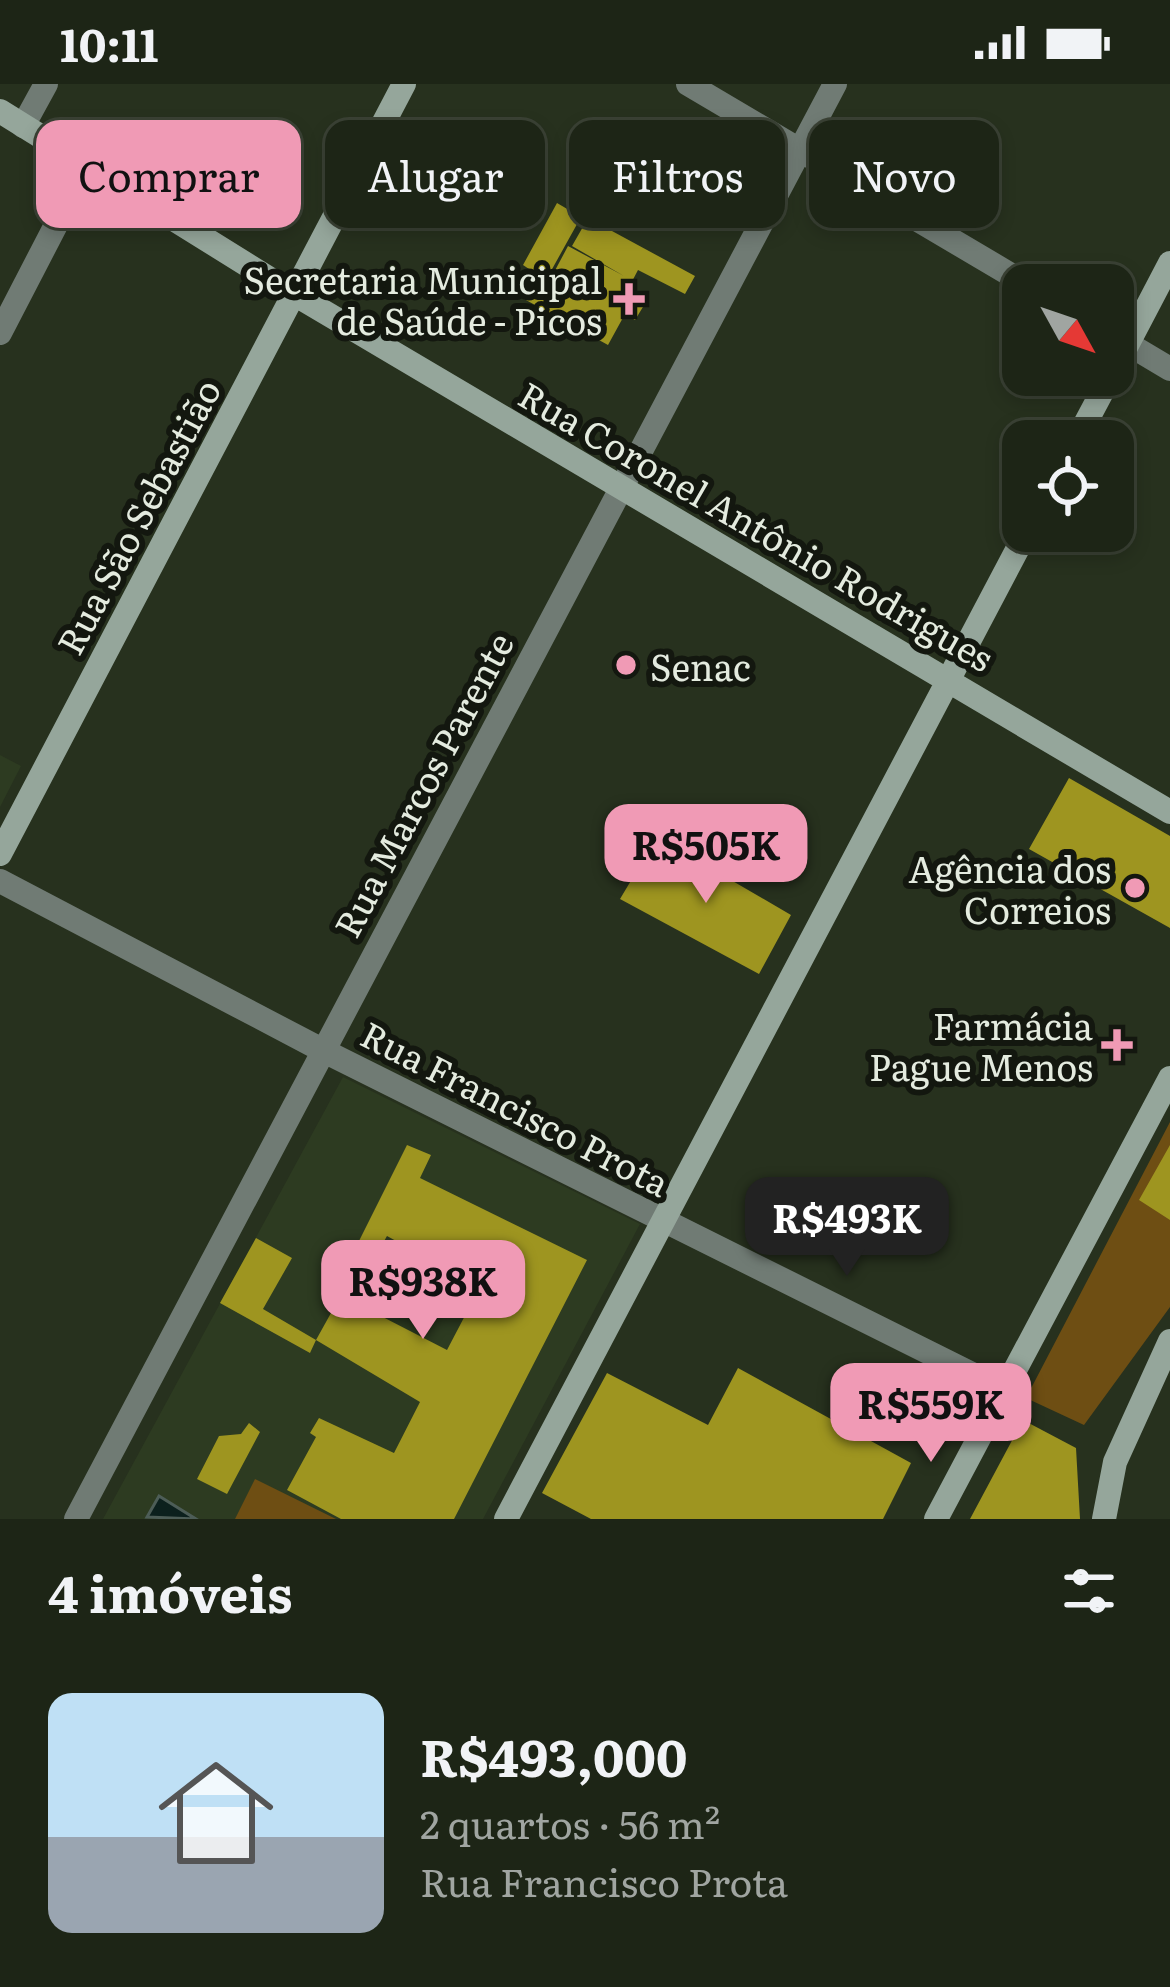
<!DOCTYPE html>
<html lang="pt">
<head>
<meta charset="utf-8">
<style>
  :root { --surface:#1d2516; --page:#2a3123; --text:#f1f3f6; --muted:#a0a5a1; --line:#3b4235; --accent:#f09ab5 }
  body { margin:0; font-family:Literata,serif; background:var(--page); color:var(--text); height:100vh; display:flex; flex-direction:column; font-size:45px; white-space:nowrap }
  * { box-sizing:border-box; margin:0 }
  p { font-size:39px; color:var(--muted) }
  .icon { flex:none; width:66px; height:66px; fill:none; stroke:currentColor; stroke-width:2; stroke-linecap:round; stroke-linejoin:round }
  .map { position:relative; height:1435px; overflow:hidden }
  .panel { display:flex; flex-direction:column; background:var(--surface); flex:1 }
  .panel>* { flex:none }
  .guide { position:absolute; left:36px; top:36px; width:1098px; height:108px; display:flex; gap:24px }
  .needle { width:78px; rotate:130deg }
  .fabs { position:absolute; left:1002px; top:180px; display:grid; gap:24px }
  .fabs a { display:grid; place-items:center; width:132px; height:132px; border-radius:24px; background:var(--surface); box-shadow:0 6px 18px #0003,0 0 0 3px var(--line); font-size:60px }
  .price { position:absolute; translate:-50% -102px; padding:0 27px; border-radius:24px; background:var(--accent); color:#111; font-size:39px; line-height:78px; filter:drop-shadow(0 3px 6px #0008) }
  .price::after { content:''; position:absolute; left:50%; top:72px; width:36px; height:27px; margin-left:-18px; background:inherit; clip-path:polygon(0 0,100% 0,50% 100%) }
  .price.on { background:#222; color:#fff }
  ul { padding:0; list-style:none }
  li { display:flex; align-items:center; gap:36px; height:300px; padding:0 48px }
  li span { display:grid; place-items:center; flex:none; width:336px; height:240px; border-radius:24px; color:#555 }
  li>.icon { margin-inline-start:auto }
  span .icon { width:144px; height:144px; fill:#fffc; stroke-width:1 }
  li b { font-size:51px }
  h2 { display:flex; justify-content:space-between; align-items:center; height:144px; padding:0 48px; font-size:51px }
  .chip { padding:0 42px; border-radius:24px; background:var(--surface); box-shadow:0 6px 18px #0003,0 0 0 3px var(--line); font-size:42px; line-height:108px }
  .chip.on { background:var(--accent); color:#111 }
  .status { display:flex; justify-content:space-between; align-items:center; height:84px; padding:0 60px; background:var(--surface); direction:ltr }
  .status svg { height:33px; fill:currentColor }
  .map>svg:first-child { display:block }
  .built { fill:#2d3b21 }
  .green { fill:#6e4e13 }
  .water { fill:#0c201d; stroke:#4d5d57; stroke-width:3 }
  .building { fill:#9e9520; fill-rule:evenodd }
  .lines { fill:none; stroke-linecap:round; stroke-linejoin:round }
  .street { stroke:#707b74; stroke-width:24 }
  .secondary { stroke:#95a69b; stroke-width:24 }
  .poi-dot { fill:#f09ab5; stroke:#13170f; stroke-width:4.5 }
  .labels { text-anchor:middle; dominant-baseline:central; stroke-width:12; stroke-linejoin:round; paint-order:stroke }
  .poi-label { font-size:36px; fill:#e4ebdf; stroke:#13170f; text-anchor:end }
  .street-label { font-size:36px; fill:#e4ebdf; stroke:#13170f }
</style>
</head>
<body>
<div class="status"><b>10:11</b><svg viewBox="0 0 49 12"><path d="M0 12V9h3v3zM5 12V6h3v6zM10 12V3h3v9zM15 12V0h3v12zM26 1h20v11H26zM47 4h2v5h-2z"/></svg></div>
<div class="map">
<svg width="1170" height="1435" viewBox="0 0 1170 1435">
  <rect width="100%" height="100%" fill="#27311e"/>
  <!-- built -->
  <path class="built" d="M0 671 21 682 0 723Z
    M343 993 640 1140 483 1435H103Z"/>
  <!-- green -->
  <path class="green" d="M1170 1038V1223L1084 1341 1026 1314Z
    M255 1395 336 1435H235Z"/>
  <!-- water -->
  <path class="water" d="M159 1412 196 1435 147 1433Z"/>
  <!-- building -->
  <path class="building" d="M557 119 581 133 546 196 577 213 579 209 551 194 568 162 624 192 572 162 588 134 695 192 685 210 638 186 627 207 646 218 635 236 625 230 608 261 515 210 529 185 523 181Z
    M1069 694 1170 752V844L1029 765Z
    M657 753 791 831 759 890 620 815Z
    M407 1061 431 1071 420 1094 587 1176 454 1435H341L287 1406 316 1353 310 1349 319 1334 394 1369 420 1318 316 1256 310 1269 220 1219 256 1154 292 1174 263 1225 316 1256 341 1211 334 1207ZM387 1152 480 1203 447 1266 375 1229 406 1172 383 1159Z
    M1170 1061V1136L1139 1116Z
    M738 1284 911 1379 883 1435H591L542 1409 607 1289 708 1341Z
    M1023 1336 1076 1364 1080 1435H970Z
    M249 1339 260 1348 227 1410 197 1395 219 1352 241 1350Z"/>
  <g class="lines">
    <!-- street -->
    <path class="street" d="M688 0 1028 201
      M23 42 46 0
      M0 249 87 81
      M1113 251 1170 285
      M0 797 324 967 1004 1306
      M76 1435 835 0"/>
    <!-- secondary -->
    <path class="secondary" d="M0 27 294 210 1170 728
      M1113 288 1170 179
      M1076 357 1111 291
      M0 770 404 0
      M506 1435 1027 447
      M936 1435 1170 994
      M1104 1435 1115 1378 1170 1257"/>
  </g>
  <!-- markers -->
  <g class="poi-dot">
    <path d="M623 197h12v12h12v12h-12v12h-12v-12h-12v-12h12z"/>
    <circle cx="626" cy="581" r="12"/>
    <circle cx="1135" cy="804" r="12"/>
    <path d="M1111 943h12v12h12v12h-12v12h-12v-12h-12v-12h12z"/>
  </g>
  <g class="labels">
    <!-- poi labels -->
    <g class="poi-label">
      <text x="602" y="194">Secretaria Municipal<tspan x="602" dy="41">de Saúde - Picos</tspan></text>
      <text x="650" y="581" text-anchor="start">Senac</text>
      <text x="1111" y="783">Agência dos<tspan x="1111" dy="41">Correios</tspan></text>
      <text x="1093" y="940">Farmácia<tspan x="1093" dy="41">Pague Menos</tspan></text>
    </g>
    <!-- street labels -->
    <g class="street-label">
      <text transform="translate(137 432) rotate(-62)">Rua São Sebastião</text>
      <text transform="translate(757 441) rotate(30)">Rua Coronel Antônio Rodrigues</text>
      <text transform="translate(422 700) rotate(-62)">Rua Marcos Parente</text>
      <text transform="translate(516 1023) rotate(27)">Rua Francisco Prota</text>
    </g>
  </g>
</svg>
<div class="fabs">
<a><svg class="needle" viewBox="-14 -14 28 28"><path d="M0-13l5 13h-10z" fill="#e53935"/><path d="M0 13l5-13h-10z" fill="#a0a5a1"/></svg></a>
<a><svg class="icon" aria-label="locate" viewBox="0 0 24 24"><circle cx="12" cy="12" r="6"/><path d="M12 2v4M12 18v4M2 12h4M18 12h4"/></svg></a>
</div>
<b class="price" style="left:706px;top:822px">R$505K</b>
<b class="price on" style="left:847px;top:1195px">R$493K</b>
<b class="price" style="left:423px;top:1258px">R$938K</b>
<b class="price" style="left:931px;top:1381px">R$559K</b>
<div class="guide">
<a class="chip on">Comprar</a>
<a class="chip">Alugar</a>
<a class="chip">Filtros</a>
<a class="chip">Novo</a>
</div>
</div>
<section class="panel">
<h2>4 imóveis<svg class="icon" aria-label="filters" viewBox="0 0 24 24"><path d="M4 7h16M4 17h16"/><circle cx="9" cy="7" r="2"/><circle cx="15" cy="17" r="2"/></svg></h2>
<ul>
<li><span style="background:linear-gradient(#bfe0f5 60%,#9aa5b1 0)"><svg class="icon" aria-label="home" viewBox="0 0 24 24"><path d="M3 11l9-7 9 7M6 9v11h12V9"/></svg></span><div><b>R$493,000</b><p>2 quartos · 56 m²</p><p>Rua Francisco Prota</p></div></li>
</ul>
</section>
</body>
</html>
